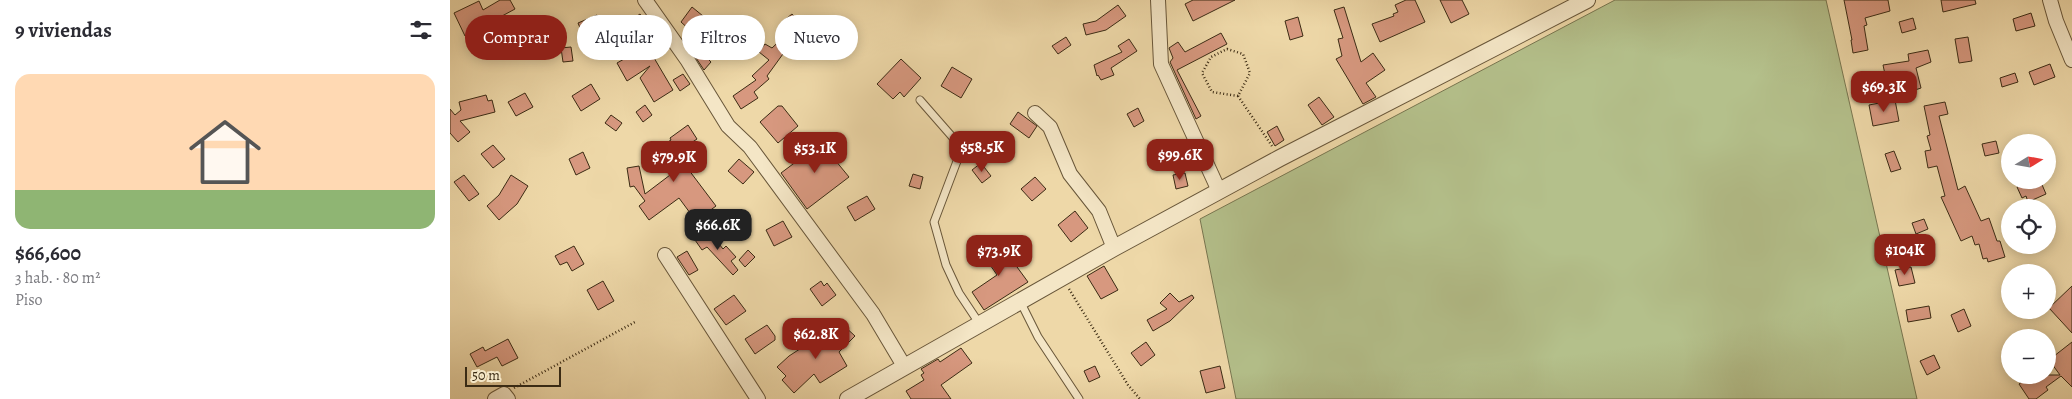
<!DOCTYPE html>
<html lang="es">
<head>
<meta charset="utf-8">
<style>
  :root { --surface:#fff; --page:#f2f2f3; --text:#2b2b33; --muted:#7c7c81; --accent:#8f2418 }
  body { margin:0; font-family:Alegreya,serif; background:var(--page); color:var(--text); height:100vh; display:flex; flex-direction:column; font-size:19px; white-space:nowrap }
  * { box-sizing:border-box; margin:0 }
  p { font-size:16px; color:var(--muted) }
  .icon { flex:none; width:28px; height:28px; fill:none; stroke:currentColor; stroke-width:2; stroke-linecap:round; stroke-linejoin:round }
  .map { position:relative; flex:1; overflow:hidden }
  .side { display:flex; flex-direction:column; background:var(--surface); width:450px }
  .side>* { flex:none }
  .hud { position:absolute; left:15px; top:15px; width:475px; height:45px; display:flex; gap:10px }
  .needle { width:32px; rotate:79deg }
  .buttons { position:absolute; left:1551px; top:134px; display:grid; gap:10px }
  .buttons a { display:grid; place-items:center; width:55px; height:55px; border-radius:50%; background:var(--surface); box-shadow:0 2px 12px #0003; font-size:25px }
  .scale { position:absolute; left:15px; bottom:12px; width:96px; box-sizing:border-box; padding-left:5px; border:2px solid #3b2b14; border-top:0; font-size:14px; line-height:18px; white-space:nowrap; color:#3b2b14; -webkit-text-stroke:4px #f4e6c6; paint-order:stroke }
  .price { position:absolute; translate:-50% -42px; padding:0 11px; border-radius:10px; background:var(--accent); color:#fff; font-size:16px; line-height:32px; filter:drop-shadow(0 1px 2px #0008) }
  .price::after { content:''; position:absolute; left:50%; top:30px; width:15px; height:11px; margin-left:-8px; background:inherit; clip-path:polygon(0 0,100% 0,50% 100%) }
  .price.active { background:#222; color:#fff }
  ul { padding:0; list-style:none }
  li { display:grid; align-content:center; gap:10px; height:265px; padding:0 15px }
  li span { display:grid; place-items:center; height:155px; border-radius:15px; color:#555 }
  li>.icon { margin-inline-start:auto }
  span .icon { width:90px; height:90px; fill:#fffc; stroke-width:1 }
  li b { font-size:21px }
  h2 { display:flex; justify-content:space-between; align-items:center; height:60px; padding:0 15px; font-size:21px }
  .chip { padding:0 18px; border-radius:22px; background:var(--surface); box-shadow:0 2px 12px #0003; font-size:18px; line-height:45px }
  .chip.active { background:var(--accent); color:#fff }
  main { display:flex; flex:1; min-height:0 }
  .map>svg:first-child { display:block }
  .green { fill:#b4c08b; stroke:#787650 }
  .building { fill:#d7987f; stroke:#3b2b14 }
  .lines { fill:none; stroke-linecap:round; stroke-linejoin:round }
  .service-casing { stroke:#685639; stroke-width:9 }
  .minor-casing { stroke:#685639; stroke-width:16 }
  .tertiary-casing { stroke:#685639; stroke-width:18 }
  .path { stroke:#3b2b14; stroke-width:2.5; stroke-dasharray:1 2.5; stroke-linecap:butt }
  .service { stroke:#f4e6c6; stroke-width:7 }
  .minor { stroke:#f4e6c6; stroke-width:14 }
  .tertiary { stroke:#f4e6c6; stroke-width:16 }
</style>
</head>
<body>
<main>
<section class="side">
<h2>9 viviendas<svg class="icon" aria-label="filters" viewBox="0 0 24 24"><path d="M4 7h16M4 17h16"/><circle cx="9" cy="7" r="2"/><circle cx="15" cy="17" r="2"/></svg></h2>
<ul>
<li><span style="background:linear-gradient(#ffd9b3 75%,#8fb573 0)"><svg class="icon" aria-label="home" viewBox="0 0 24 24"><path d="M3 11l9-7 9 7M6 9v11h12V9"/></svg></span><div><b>$66,600</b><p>3 hab. · 80 m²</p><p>Piso</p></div></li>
</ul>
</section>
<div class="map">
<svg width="1622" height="399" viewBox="0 0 1622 399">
  <rect width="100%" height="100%" fill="#eed8a8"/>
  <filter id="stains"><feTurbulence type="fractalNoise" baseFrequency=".004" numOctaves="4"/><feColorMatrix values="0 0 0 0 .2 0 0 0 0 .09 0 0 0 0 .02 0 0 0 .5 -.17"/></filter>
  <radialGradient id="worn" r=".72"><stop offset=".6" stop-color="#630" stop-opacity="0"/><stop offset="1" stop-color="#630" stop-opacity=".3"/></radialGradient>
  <!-- green -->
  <path class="green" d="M1165 0H1376L1467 399H786L750 219Z"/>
  <!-- building -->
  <path class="building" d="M50 0H60L65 9 15 36 4 13 29 1 33 10Z
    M743 0H785L743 21 735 4Z
    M956 0H965L975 22 930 42 922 24 944 16 943 14 948 12 945 5Z
    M990 0H1012L1019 14 1001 23Z
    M1394 0H1438L1440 11 1415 18 1417 25 1414 26 1418 50 1403 53 1401 40H1402Z
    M1491 0H1525L1526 4 1493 12Z
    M668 5 676 16 656 30 636 35 633 24 646 21Z
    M242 7 253 16 241 31 231 22Z
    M894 7 911 62 923 53 935 70 916 83 926 97 913 104 886 59 892 56 888 39 893 38 884 10Z
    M1581 13 1585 26 1566 31 1563 19Z
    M190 14 195 21 164 43 155 29 170 19 174 25Z
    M342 14 360 33 341 50 338 47 317 76 319 79 304 92 308 98 291 109 283 96 306 80 302 76 319 60 309 52 315 44 322 48 340 31 332 22Z
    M147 15 152 27 133 35 128 23Z
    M848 17 853 36 840 40 835 21Z
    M1463 18 1466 29 1452 33 1449 22Z
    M246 29 262 47 253 54 261 62 254 70 234 40Z
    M771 33 777 44 727 70 751 116 746 119 720 62 723 58 719 48 728 42 735 52Z
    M616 37 621 45 608 54 602 46Z
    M1518 37 1522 61 1509 63 1505 39Z
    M679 39 687 51 661 68 664 75 651 80 648 75 647 76 644 65 672 52 668 46Z
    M197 46 223 90 204 102 190 78 200 66 177 81 167 63Z
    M121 47 123 61 113 62 111 48Z
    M1478 50 1481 62 1466 68 1471 88 1459 92 1454 75 1436 79 1433 65 1459 61 1458 54Z
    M451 59 471 78 454 97 450 92 443 99 427 84Z
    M1600 64 1605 77 1584 85 1579 72Z
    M502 67 522 79 511 98 491 86Z
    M1565 73 1568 82 1552 87 1550 78Z
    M233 74 240 84 230 91 223 80Z
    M141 84 150 99 131 111 122 96Z
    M75 93 83 107 66 116 58 102Z
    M36 95 38 101 42 100 45 112 10 121 20 132 8 142 0 133V109L5 115 11 110 9 102Z
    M869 97 884 117 872 125 858 105Z
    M1445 100 1449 121 1423 126 1419 105Z
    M1495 102 1498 114 1489 116 1508 190 1515 186 1531 221 1539 218 1547 241H1550L1555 257 1538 262 1537 258 1533 259 1529 244 1525 245 1522 236 1511 241 1491 197 1495 196 1487 166 1478 168 1475 151 1481 150 1477 136 1480 135 1474 106Z
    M195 105 202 115 193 122 186 112Z
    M328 106H332L348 126 328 143 310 122Z
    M688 108 694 121 684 127 677 114Z
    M568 112 587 126 579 138 560 124Z
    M161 115 172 123 166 131 155 123Z
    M238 125 247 139 226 153 266 206 246 221 229 198 199 220 189 206 195 201 184 186 180 187 177 168 189 166 195 194 224 172 219 164 221 163 210 147 221 140 220 138Z
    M827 126 834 140 825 146 817 132Z
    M369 133 380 145 376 149 399 177 357 209 331 173 367 146 362 140Z
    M1546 141 1549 153 1535 156 1532 144Z
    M43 145 55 159 43 168 31 154Z
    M1444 151 1451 169 1441 172 1435 154Z
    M133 152 140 168 126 175 119 159Z
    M289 159 304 172 293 184 278 171Z
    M531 163 541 176 532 183 522 170Z
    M735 173 738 186 726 189 723 175Z
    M463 174 473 177 470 189 459 186Z
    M14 175 29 194 19 201 4 182Z
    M61 175 78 186 67 204 49 220 37 206 49 195Z
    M585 177 596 189 582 201 571 189Z
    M1581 180H1590L1596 194 1578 202 1576 196 1572 198 1567 187Z
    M417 196 425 209 405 221 397 207Z
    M625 211 638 228 621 242 608 225Z
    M1474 219 1478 229 1466 234 1462 223Z
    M333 221 342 237 324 246 316 230Z
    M258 230 273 249 276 246 286 257 281 261 288 270 283 275 257 247 252 250 245 240Z
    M548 241 578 282 534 310 522 292 547 275 532 253Z
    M124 246 134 264 122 271 117 262 110 265 105 256Z
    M298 250 305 257 295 267 289 260Z
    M237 251 248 270 239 275 227 257Z
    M654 266 668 290 651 299 637 276Z
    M1461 267 1465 283 1449 286 1445 270Z
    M153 281 164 301 148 310 137 290Z
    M371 281 374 286 377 283 386 295 372 306 360 289Z
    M1622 286V333L1599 308Z
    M720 293 729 302 742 295 744 298 720 321 703 331 697 320 717 309 710 303Z
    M284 295 296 311 276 325 264 309Z
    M1479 306 1481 318 1458 322 1456 310Z
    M1514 309 1521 326 1508 332 1501 315Z
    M317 325 325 336V340L305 354 295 339Z
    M393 325 405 336 389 352 397 366 370 383 364 374 344 393 332 380 336 376 327 367 339 356 376 332 380 338Z
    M58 339 68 358 52 366 47 357 27 367 20 354 33 347 35 351Z
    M696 342 705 355 691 366 681 353Z
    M1622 342V387L1611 376 1596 387 1598 390 1586 399H1579L1569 384 1581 375H1610L1599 360Z
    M511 348 522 363 491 385 501 399H461L456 391 474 380 471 375 474 373 471 369 488 359 490 362Z
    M1484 355 1490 368 1477 375 1470 361Z
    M645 366 650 377 639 382 634 371Z
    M770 366 775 388 756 393 750 371Z"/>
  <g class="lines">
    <!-- service casing -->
    <g class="service-casing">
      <path id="service" d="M470 100 512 148 484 222 496 265 509 293 529 323
        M570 301 588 337 629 399"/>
    </g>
    <!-- minor casing -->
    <g class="minor-casing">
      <path id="minor" d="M195 0 238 61 278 126 300 147 423 314 454 366
        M708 0 711 64 769 191
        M1600 0 1606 21 1622 60
        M585 113 600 127 620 174 649 211 664 248
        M215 255 308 399
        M45 399 54 394 58 399"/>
    </g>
    <!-- tertiary casing -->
    <g class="tertiary-casing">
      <path id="tertiary" d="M398 399 664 248 830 158 1137 0"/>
    </g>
    <!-- path -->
    <path class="path" d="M788 96 762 92 752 73 761 57 777 49 793 54 800 73 788 96 822 146
      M619 289 678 385 690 399
      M64 388 185 322"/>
    <!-- service -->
    <use href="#service" class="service"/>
    <!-- minor -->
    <use href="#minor" class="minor"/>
    <!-- tertiary -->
    <use href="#tertiary" class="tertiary"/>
  </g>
  <rect width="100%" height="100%" filter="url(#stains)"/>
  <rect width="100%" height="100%" fill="url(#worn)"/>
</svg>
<div class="buttons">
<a><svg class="needle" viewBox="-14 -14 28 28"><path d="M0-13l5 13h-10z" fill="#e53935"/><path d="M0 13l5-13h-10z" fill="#7c7c81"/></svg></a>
<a><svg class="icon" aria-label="locate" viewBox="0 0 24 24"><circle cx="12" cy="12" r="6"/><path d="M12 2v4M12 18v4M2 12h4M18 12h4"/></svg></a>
<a>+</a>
<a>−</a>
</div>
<div class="scale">50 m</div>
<b class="price" style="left:1434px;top:113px">$69.3K</b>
<b class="price" style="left:532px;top:173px">$58.5K</b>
<b class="price" style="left:365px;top:174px">$53.1K</b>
<b class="price" style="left:730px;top:181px">$99.6K</b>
<b class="price" style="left:224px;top:183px">$79.9K</b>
<b class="price active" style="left:268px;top:251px">$66.6K</b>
<b class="price" style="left:1455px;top:276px">$104K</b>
<b class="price" style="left:549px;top:277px">$73.9K</b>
<b class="price" style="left:366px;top:360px">$62.8K</b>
<div class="hud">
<a class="chip active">Comprar</a>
<a class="chip">Alquilar</a>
<a class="chip">Filtros</a>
<a class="chip">Nuevo</a>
</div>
</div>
</main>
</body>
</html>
